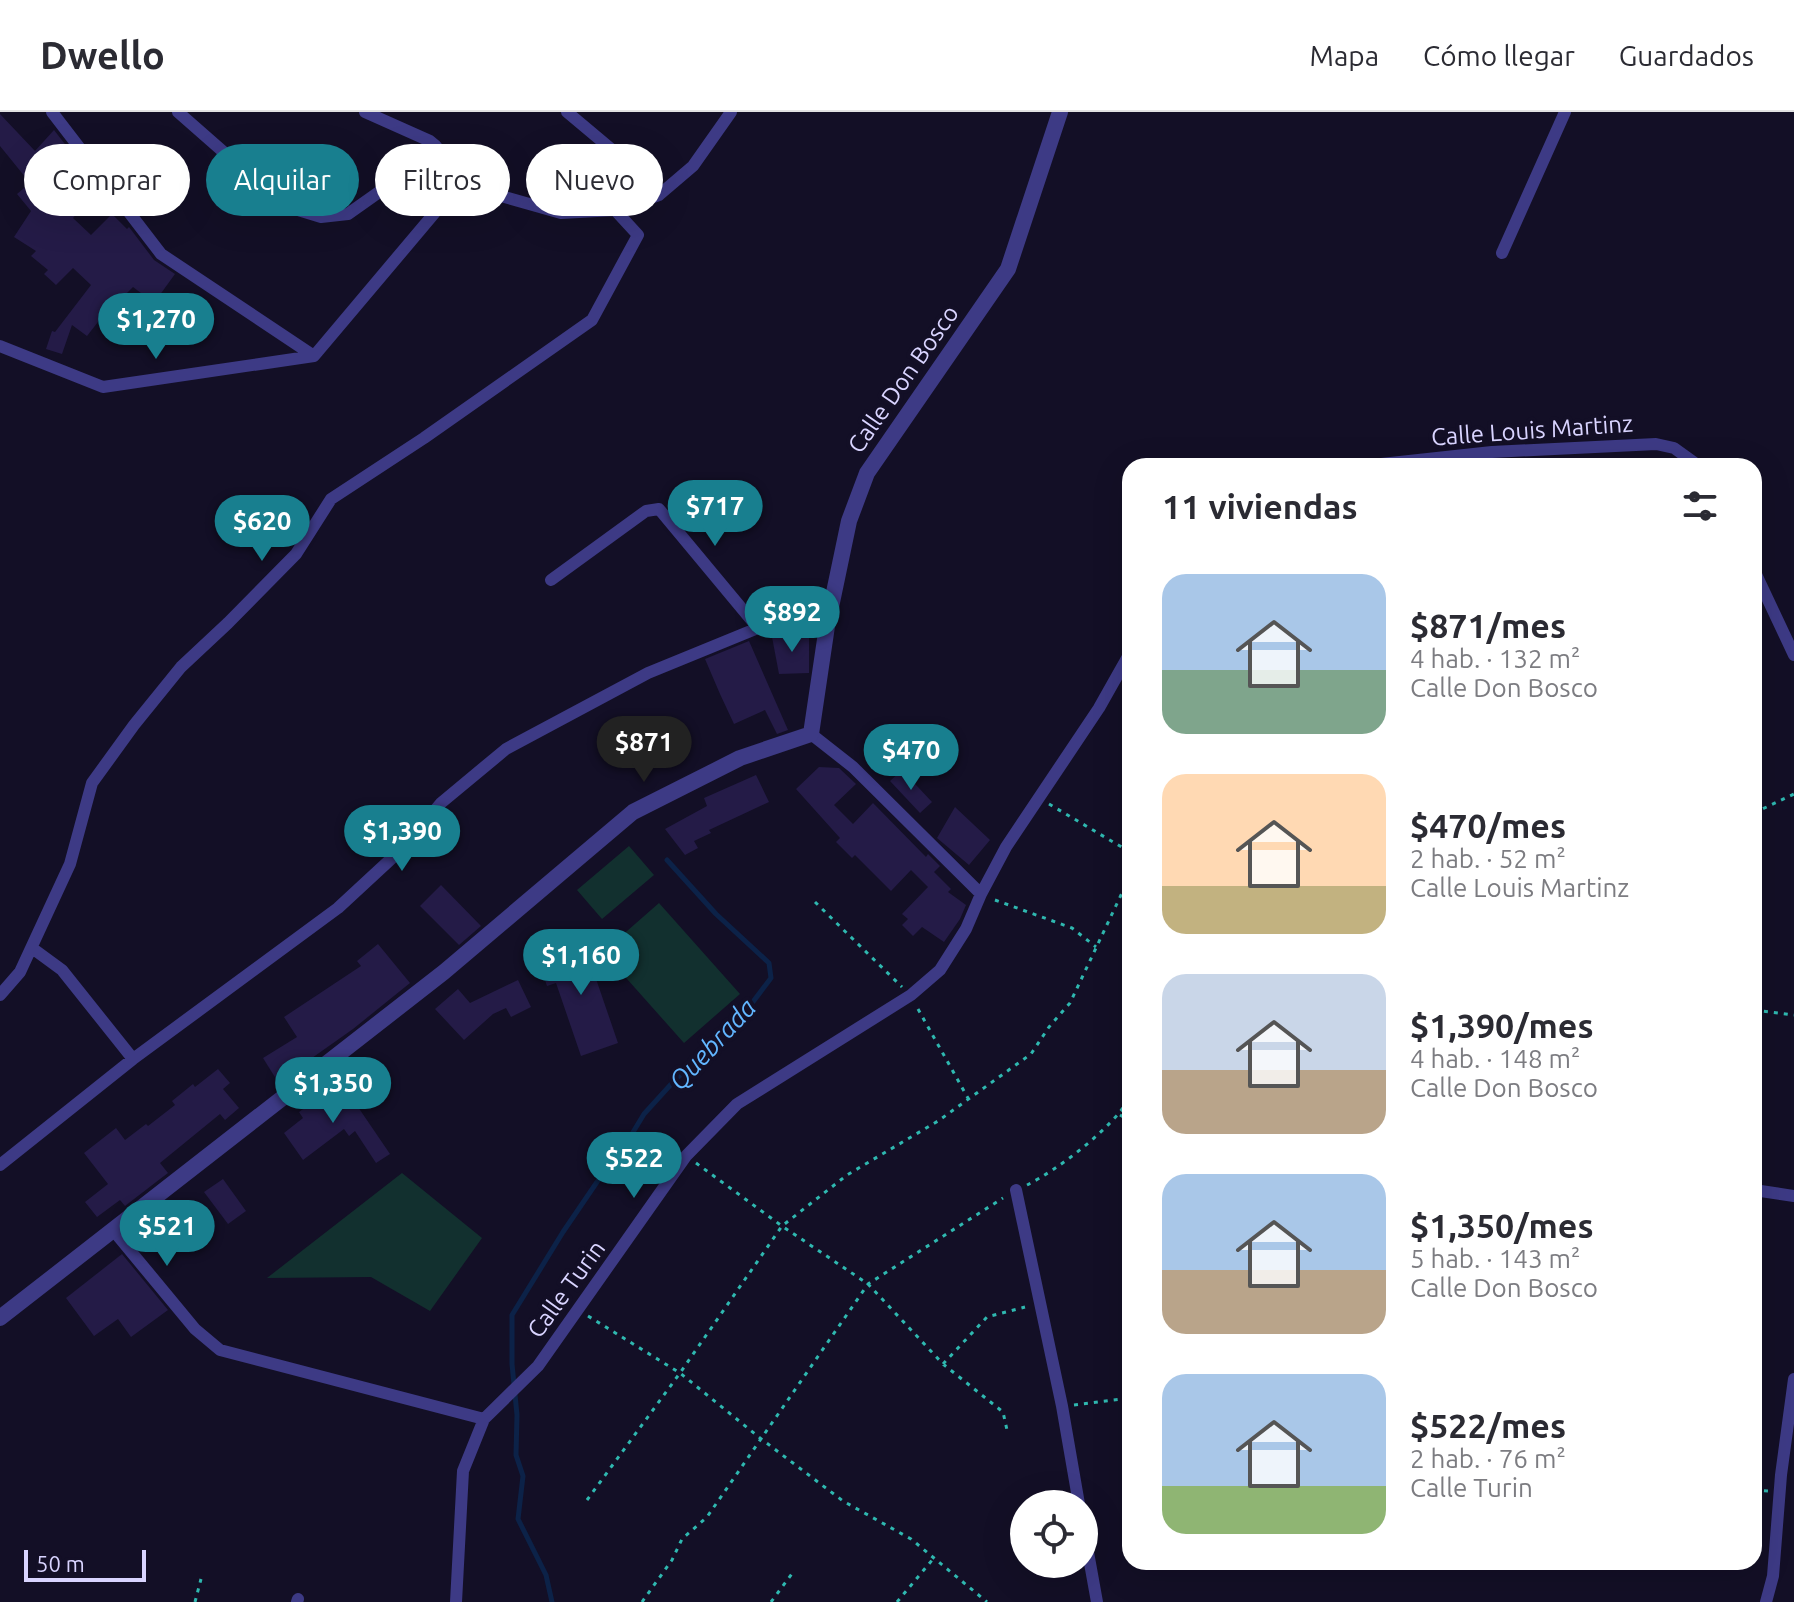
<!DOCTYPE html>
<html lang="es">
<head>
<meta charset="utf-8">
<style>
  :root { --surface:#fff; --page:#f2f2f3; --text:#2b2b33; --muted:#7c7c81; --line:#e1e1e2; --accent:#187f8f }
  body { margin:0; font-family:Ubuntu,sans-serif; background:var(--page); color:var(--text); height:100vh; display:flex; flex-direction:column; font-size:30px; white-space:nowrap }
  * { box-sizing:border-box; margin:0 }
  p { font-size:26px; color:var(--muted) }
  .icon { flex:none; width:44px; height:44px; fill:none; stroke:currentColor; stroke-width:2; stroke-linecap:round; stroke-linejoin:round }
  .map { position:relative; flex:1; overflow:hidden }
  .sheet { position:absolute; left:1122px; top:346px; width:640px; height:1112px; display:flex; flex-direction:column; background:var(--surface); border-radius:24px; box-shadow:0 8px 32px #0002 }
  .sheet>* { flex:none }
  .banner { position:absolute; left:24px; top:32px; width:760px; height:72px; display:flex; gap:16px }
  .tools { position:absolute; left:1010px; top:1378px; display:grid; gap:16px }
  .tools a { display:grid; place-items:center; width:88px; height:88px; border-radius:50%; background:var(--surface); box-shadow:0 8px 32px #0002; font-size:40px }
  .scale { position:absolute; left:24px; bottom:20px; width:122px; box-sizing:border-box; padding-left:8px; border:4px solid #d9d4ff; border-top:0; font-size:22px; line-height:28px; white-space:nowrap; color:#d9d4ff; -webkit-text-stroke:6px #130f26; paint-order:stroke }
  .price { position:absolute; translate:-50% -68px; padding:0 18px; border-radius:28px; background:var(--accent); color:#fff; font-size:26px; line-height:52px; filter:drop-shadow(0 2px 4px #0008) }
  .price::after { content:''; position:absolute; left:50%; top:48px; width:24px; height:18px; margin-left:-12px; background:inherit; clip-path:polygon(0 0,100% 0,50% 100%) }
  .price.current { background:#222; color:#fff }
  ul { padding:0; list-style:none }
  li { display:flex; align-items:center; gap:24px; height:200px; padding:0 40px }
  li span { display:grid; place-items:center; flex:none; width:224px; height:160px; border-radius:24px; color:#555 }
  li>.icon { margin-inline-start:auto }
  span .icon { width:96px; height:96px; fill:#fffc; stroke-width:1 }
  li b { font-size:34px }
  h2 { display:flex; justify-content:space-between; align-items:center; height:96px; padding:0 40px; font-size:34px }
  .chip { padding:0 28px; border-radius:36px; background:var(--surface); box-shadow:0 8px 32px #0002; font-size:28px; line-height:72px }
  .chip.current { background:var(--accent); color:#fff }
  header { display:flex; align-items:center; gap:48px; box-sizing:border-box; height:112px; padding:0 40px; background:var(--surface); border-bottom:2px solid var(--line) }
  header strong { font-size:38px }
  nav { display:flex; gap:44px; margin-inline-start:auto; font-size:28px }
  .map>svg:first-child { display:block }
  .green { fill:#12302f }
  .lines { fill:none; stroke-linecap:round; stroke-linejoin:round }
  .stream { stroke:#0c2248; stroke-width:5 }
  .building { fill:#241b47 }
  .path { stroke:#2fb8b0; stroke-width:3; stroke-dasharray:4 6; stroke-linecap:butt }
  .minor { stroke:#3d3a85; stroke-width:12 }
  .tertiary { stroke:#3d3a85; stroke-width:16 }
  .labels { text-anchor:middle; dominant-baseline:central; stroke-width:8; stroke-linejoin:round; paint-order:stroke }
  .street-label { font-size:24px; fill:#d9d4ff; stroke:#130f26 }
  .water-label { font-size:26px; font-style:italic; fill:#62b6ff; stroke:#130f26 }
</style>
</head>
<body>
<header>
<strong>Dwello</strong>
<nav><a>Mapa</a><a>Cómo llegar</a><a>Guardados</a></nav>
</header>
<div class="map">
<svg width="1794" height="1490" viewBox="0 0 1794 1490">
  <rect width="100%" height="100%" fill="#130f26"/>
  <!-- green -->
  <path class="green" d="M629 734 654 763 602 807 577 778Z
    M659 791 740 882 684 931 603 840Z
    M402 1061 482 1126 430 1199 371 1165 267 1166Z"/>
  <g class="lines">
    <!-- stream -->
    <path class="stream" d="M552 1490 546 1463 518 1407 523 1364 516 1343 517 1303 512 1252V1203L563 1120 597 1070 618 1045 644 1002 674 969 740 907 771 866 769 851 716 802 667 748"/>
  </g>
  <!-- building -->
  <path class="building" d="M0 2 35 39 54 18 99 76 73 106 91 123 112 102 127 117 129 115 154 148 175 162 154 191 133 175 106 202 105 201 87 224 72 213 62 242 46 237 52 219 55 220 91 173 73 156 56 173 44 162 48 158 31 144 36 139 14 125 31 99 17 82 30 71 0 34Z
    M809 524V561L779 562 772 525Z
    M749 529 788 618 777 622 765 598 734 612 720 582 705 547Z
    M819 655 839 656 856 672 834 693 853 712 873 691 926 745 928 742 940 754 934 760 951 777 948 780 966 793 960 807 944 830 922 815 913 824 902 813 908 807 902 802 928 775 911 758 891 779 855 743 852 746 836 730 840 726 796 677Z
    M902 658 932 690 920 701 890 669Z
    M756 663 769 690 709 718 711 721 694 729 698 736 685 743 665 717 707 694 704 686Z
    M955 695 990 728 969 753 937 726Z
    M441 773 481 814 459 833 420 794Z
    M582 826 618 931 581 944 556 871 547 874 541 856 554 852 549 837Z
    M378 832 410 871 353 917 278 970 263 946 297 925 284 905 361 854 357 849Z
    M518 868 531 895 511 905 506 896 493 902 464 928 435 897 458 877 470 891Z
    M218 957 230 971 223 977 239 996 225 1008 220 1002 160 1051 168 1061 160 1067 125 1094 120 1088 97 1105 85 1090 108 1072 84 1041 116 1016 125 1028 146 1012 148 1014 175 993 172 989 193 972 195 975Z
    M341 970 390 1042 376 1051 355 1019 349 1024 344 1017 303 1048 284 1021 303 1006 299 1000Z
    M223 1067 246 1099 228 1112 204 1080Z
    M122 1142 168 1198 131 1225 118 1207 94 1224 66 1186Z"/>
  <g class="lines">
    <!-- path -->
    <path class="path" d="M1049 692 1130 740
      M1754 701 1794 682
      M995 788 1072 816 1096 835
      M815 790 902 875
      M918 897 969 988
      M1754 898 1794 903
      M1120 1003 1130 1009
      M1754 1048 1759 1003
      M696 1051 782 1114 868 1172 943 1252 1003 1300 1007 1318
      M1027 1073C1059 1057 1111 1017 1130 986
      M588 1204 680 1261 760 1326 843 1389 911 1427 987 1490
      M943 1252 987 1205 1025 1195
      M1074 1293 1130 1286
      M1754 1378 1768 1379
      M587 1388 680 1261 782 1114 847 1063 938 1009 1031 942 1049 915 1070 891 1130 764
      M195 1490 201 1467
      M642 1490 672 1448 682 1427 707 1405 868 1172 1003 1086
      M771 1490 794 1459
      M897 1490 933 1447"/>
    <!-- minor -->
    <path class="minor" d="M52 0 161 142 314 244
      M178 0 285 94 321 105 348 102 406 61 440 62 459 72 561 101 615 98 659 83 693 54 731 0
      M365 0 430 29 436 34 433 62
      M567 0 635 57 659 83
      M1502 141 1565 0
      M0 234 103 275 314 244 459 72
      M1363 354 1492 340 1656 332 1674 336 1699 354
      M1754 458 1794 543
      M551 468 646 399 659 397 758 516
      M811 622 853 655 981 782
      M32 836 62 858 133 947
      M0 883 20 860 70 752 92 671 134 613 181 555 228 511 296 442 331 387 424 326 592 208 638 123 615 98
      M0 1053 133 947 338 796 405 734 441 691 506 637 648 561 758 516 827 514
      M1016 1078 1062 1294 1079 1392
      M1754 1078 1794 1084
      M113 1118 195 1217 220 1238 484 1307
      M1084 1418 1097 1490
      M297 1490 298 1487
      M456 1490 463 1359 484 1307 538 1254 686 1044 737 992 911 883 940 858 966 817 981 782 1006 735 1099 596 1130 541
      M1766 1490 1773 1464 1781 1363 1794 1267"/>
    <!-- tertiary -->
    <path class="tertiary" d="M0 1206 444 860 633 700 740 646 811 622 827 514 849 409 867 361 1008 157 1060 0"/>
  </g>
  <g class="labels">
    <!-- street labels -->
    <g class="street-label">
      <text transform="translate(903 267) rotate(-55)">Calle Don Bosco</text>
      <text transform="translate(1532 318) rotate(-4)">Calle Louis Martinz</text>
      <text transform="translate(566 1177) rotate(-54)">Calle Turin</text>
    </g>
    <!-- water labels -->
    <g class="water-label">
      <text transform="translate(712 932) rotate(-47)">Quebrada</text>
    </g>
  </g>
</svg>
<div class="tools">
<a><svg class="icon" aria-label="locate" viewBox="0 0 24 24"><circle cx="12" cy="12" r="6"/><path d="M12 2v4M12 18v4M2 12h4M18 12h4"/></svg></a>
</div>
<div class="scale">50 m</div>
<b class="price" style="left:156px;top:249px">$1,270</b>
<b class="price" style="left:715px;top:436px">$717</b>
<b class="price" style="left:262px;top:451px">$620</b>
<b class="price" style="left:792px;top:542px">$892</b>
<b class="price current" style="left:644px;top:672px">$871</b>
<b class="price" style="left:911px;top:680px">$470</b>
<b class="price" style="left:402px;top:761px">$1,390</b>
<b class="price" style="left:581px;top:885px">$1,160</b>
<b class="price" style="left:333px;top:1013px">$1,350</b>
<b class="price" style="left:634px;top:1088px">$522</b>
<b class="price" style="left:167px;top:1156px">$521</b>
<div class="banner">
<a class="chip">Comprar</a>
<a class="chip current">Alquilar</a>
<a class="chip">Filtros</a>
<a class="chip">Nuevo</a>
</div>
<section class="sheet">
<h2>11 viviendas<svg class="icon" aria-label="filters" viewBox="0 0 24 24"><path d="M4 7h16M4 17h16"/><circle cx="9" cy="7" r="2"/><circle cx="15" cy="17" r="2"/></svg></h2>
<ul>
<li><span style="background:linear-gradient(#a9c7e8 60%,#7fa58c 0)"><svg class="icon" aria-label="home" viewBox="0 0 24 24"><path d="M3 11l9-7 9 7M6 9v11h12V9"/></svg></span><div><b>$871/mes</b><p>4 hab. · 132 m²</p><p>Calle Don Bosco</p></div></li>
<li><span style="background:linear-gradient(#ffd9b3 70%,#c2b280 0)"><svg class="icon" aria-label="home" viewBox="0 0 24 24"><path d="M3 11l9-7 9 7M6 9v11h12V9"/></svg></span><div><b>$470/mes</b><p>2 hab. · 52 m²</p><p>Calle Louis Martinz</p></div></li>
<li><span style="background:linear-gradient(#c9d6e8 60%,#b9a48a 0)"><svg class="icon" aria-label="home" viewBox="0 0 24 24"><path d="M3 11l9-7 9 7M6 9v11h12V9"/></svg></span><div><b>$1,390/mes</b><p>4 hab. · 148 m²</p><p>Calle Don Bosco</p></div></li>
<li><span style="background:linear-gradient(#a9c7e8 60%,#b9a48a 0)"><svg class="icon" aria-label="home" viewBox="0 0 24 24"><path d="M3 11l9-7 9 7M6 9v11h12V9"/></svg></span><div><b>$1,350/mes</b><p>5 hab. · 143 m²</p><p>Calle Don Bosco</p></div></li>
<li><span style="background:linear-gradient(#a9c7e8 70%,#8fb573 0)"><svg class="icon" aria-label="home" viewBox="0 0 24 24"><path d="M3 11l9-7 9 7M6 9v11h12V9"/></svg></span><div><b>$522/mes</b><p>2 hab. · 76 m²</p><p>Calle Turin</p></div></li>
</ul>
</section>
</div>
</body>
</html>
